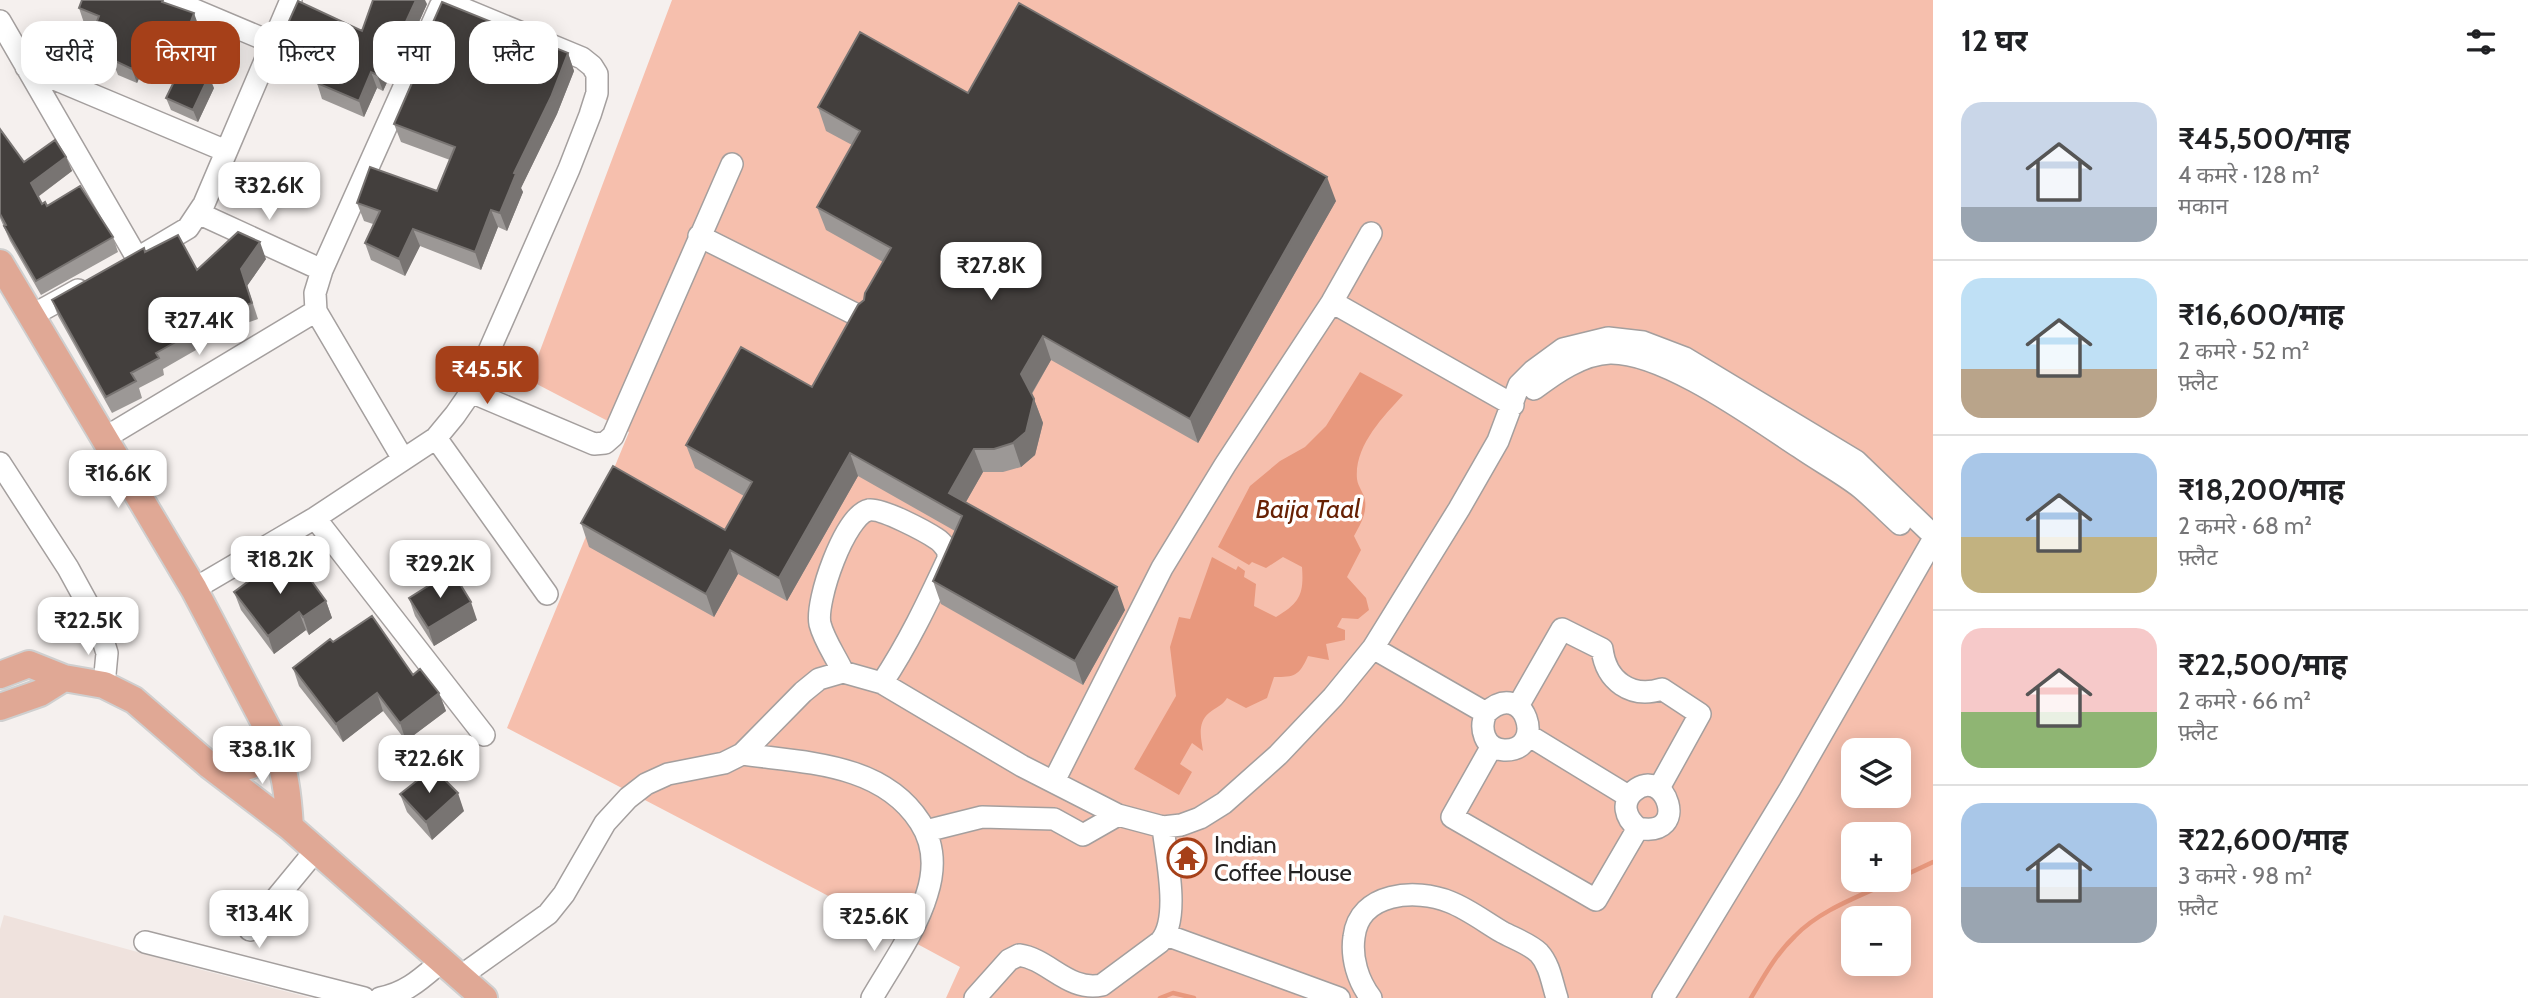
<!DOCTYPE html>
<html lang="hi">
<head>
<meta charset="utf-8">
<style>
  :root { --surface:#fff; --page:#f6f6f6; --text:#202124; --muted:#757577; --line:#e0e0e0; --accent:#a64019 }
  body { margin:0; font-family:Cabin,"Noto Sans Devanagari",sans-serif; background:var(--page); color:var(--text); height:100vh; display:flex; flex-direction:column; font-size:26px; white-space:nowrap }
  * { box-sizing:border-box; margin:0 }
  p { font-size:23px; color:var(--muted) }
  .icon { flex:none; width:38px; height:38px; fill:none; stroke:currentColor; stroke-width:2; stroke-linecap:round; stroke-linejoin:round }
  .map { position:relative; flex:1; overflow:hidden }
  .panel { display:flex; flex-direction:column; background:var(--surface); width:595px }
  .panel>* { flex:none }
  .hud { position:absolute; left:21px; top:21px; width:665px; height:63px; display:flex; gap:14px }
  .tools { position:absolute; left:1841px; top:738px; display:grid; gap:14px }
  .tools a { display:grid; place-items:center; width:70px; height:70px; border-radius:14px; background:var(--surface); box-shadow:0 4px 18px #0003; font-size:35px }
  .price { position:absolute; translate:-50% -60px; padding:0 16px; border-radius:14px; background:#fff; color:#222; font-size:23px; line-height:46px; filter:drop-shadow(0 2px 4px #0008) }
  .price::after { content:''; position:absolute; left:50%; top:42px; width:21px; height:16px; margin-left:-10px; background:inherit; clip-path:polygon(0 0,100% 0,50% 100%) }
  .price.active { background:var(--accent); color:#fff }
  ul { padding:0; list-style:none }
  li { display:flex; align-items:center; gap:21px; height:175px; padding:0 28px }
  li+li { border-top:2px solid var(--line) }
  li span { display:grid; place-items:center; flex:none; width:196px; height:140px; border-radius:21px; color:#555 }
  li>.icon { margin-inline-start:auto }
  span .icon { width:84px; height:84px; fill:#fffc; stroke-width:1 }
  li b { font-size:30px }
  h2 { display:flex; justify-content:space-between; align-items:center; height:84px; padding:0 28px; font-size:30px }
  .chip { padding:0 24px; border-radius:21px; background:var(--surface); box-shadow:0 4px 18px #0003; font-size:24px; line-height:63px }
  .chip.active { background:var(--accent); color:#fff }
  main { display:flex; flex:1; min-height:0 }
  .map>svg:first-child { display:block }
  .built { fill:#efe2dd }
  .green { fill:#f6bfad; fill-rule:evenodd }
  .water { fill:#e8987d }
  .lines { fill:none; stroke-linecap:round; stroke-linejoin:round }
  .stream { stroke:#e8987d; stroke-width:4.5 }
  .minor-casing { stroke:#a49f9e; stroke-width:24 }
  .major-casing { stroke:#cfcfcf; stroke-width:30 }
  .minor { stroke:#fff; stroke-width:21 }
  .major { stroke:#e0a895; stroke-width:26 }
  .wall { fill:#9c9896 }
  .shaded-wall { fill:#787472 }
  .building { fill:#433f3d; stroke:#787472; stroke-width:2 }
  .labels { text-anchor:middle; dominant-baseline:central; stroke-width:7; stroke-linejoin:round; paint-order:stroke }
  .poi-label { font-size:24px; fill:#252323; stroke:#fff; text-anchor:start }
  .water-label { font-size:26px; font-style:italic; fill:#672104; stroke:#fff }
</style>
</head>
<body>
<main>
<div class="map">
<svg width="1933" height="998" viewBox="0 0 1933 998">
  <rect width="100%" height="100%" fill="#f5f0ee"/>
  <!-- built -->
  <path class="built" d="M4 915 206 971 311 998H0V929Z"/>
  <!-- green -->
  <path class="green" d="M672 0H1933V998H946L960 967 819 891 507 728 629 432 529 380ZM1853 751H1899V796H1853ZM1853 835H1899V880H1853ZM1853 919H1899V964H1853Z"/>
  <!-- water -->
  <path class="water" d="M1360 372 1403 395C1383 417 1354 446 1357 479 1358 487 1364 493 1365 500 1367 514 1360 525 1354 536L1361 550 1347 577 1366 598 1369 610 1358 619 1342 618 1337 627 1345 630V640L1326 644 1329 660 1308 656C1299 676 1295 677 1274 677L1267 698 1246 708 1227 698C1222 706 1216 707 1209 713 1197 723 1201 738 1203 751L1192 743 1180 764 1192 772 1179 795 1134 769 1176 696 1170 647 1179 617 1190 619 1212 557 1236 570 1238 566 1245 571 1244 577 1256 584 1254 606 1276 617C1300 603 1304 594 1302 567L1283 557 1266 568 1252 562 1249 565 1218 547 1250 486 1280 461 1305 447 1326 426Z"/>
  <g class="lines">
    <!-- stream -->
    <path class="stream" d="M1899 878 1933 862
      M1160 998 1173 993 1194 998
      M1751 998C1764 976 1776 954 1795 936 1821 909 1861 896 1894 880"/>
    <!-- minor casing -->
    <g class="minor-casing">
      <path id="minor" d="M171 0 273 43
        M0 21 137 258
        M26 67 226 151
        M198 213 322 270
        M699 236 861 317
        M146 253 188 228 204 204 291 0
        M1332 302 1513 405
        M31 316 78 290
        M1534 389C1555 373 1582 354 1610 353 1664 352 1753 417 1799 447 1819 461 1842 473 1861 488 1874 499 1887 512 1900 524
        M471 392 594 444 605 443 613 436 732 164
        M436 438 547 594
        M103 439 316 311
        M403 459 316 311 315 293 322 270 443 0
        M0 463 68 568 97 621 107 653 104 685
        M315 518 484 735
        M194 589 315 518 436 438 455 415 471 392 569 169 590 115 597 93V74L592 66 582 58 442 0
        M1373 648 1486 713C1479 728 1484 749 1504 750 1548 752 1525 676 1486 713
        M843 672C836 657 824 640 820 624 815 601 845 515 869 510 882 508 925 531 937 539 942 542 945 547 948 551V559C928 602 908 644 882 683
        M1518 706 1562 629 1602 649C1606 681 1631 699 1662 689L1700 714 1659 788
        M1528 735 1628 796
        M1492 746 1452 817 1596 900 1638 828C1625 818 1621 802 1634 791 1665 764 1692 839 1638 828
        M742 754C806 763 882 763 920 822 935 845 935 869 927 894 916 931 891 965 872 998
        M1054 781 1162 568 1225 465 1332 302 1371 233
        M926 831 982 817 1054 819 1083 835 1118 815
        M250 930 316 850
        M1166 935 1339 998
        M145 942 364 998
        M461 976 548 914 564 894 605 823 628 798 646 784 668 774 724 763 742 754 803 692 819 679 843 672 882 683 1022 766 1118 815 1163 827 1181 825 1200 818 1224 803 1278 755 1333 697 1373 648 1459 509 1498 441 1519 385 1533 371 1563 349 1608 338 1643 342 1685 358 1856 461 1933 535
        M380 998C407 993 422 978 442 961
        M975 998 1009 960 1019 955C1049 959 1068 992 1102 985L1160 942C1181 919 1166 857 1163 827
        M1371 998C1358 981 1351 958 1354 937 1359 892 1416 888 1450 902 1468 909 1485 922 1502 932 1513 938 1530 944 1539 953 1550 965 1552 983 1557 998
        M1663 998 1790 789 1933 540"/>
    </g>
    <!-- major casing -->
    <g class="major-casing">
      <path id="major" d="M0 263 194 589 272 737C285 766 288 796 290 827
        M0 675 29 664 64 678 104 685 134 700 209 765 290 827 484 998
        M0 707 40 693 64 678
        M209 765C237 772 267 770 272 737"/>
    </g>
    <!-- minor -->
    <use href="#minor" class="minor"/>
    <!-- major -->
    <use href="#major" class="major"/>
  </g>
  <!-- wall -->
  <path class="wall" d="M163 0 164 3 199 27 186 64 151 51 137 83 118 75 116 70 92 61 87 47 95 27 84 23 79 8Z
    M427 4 410 42 407 40 402 55 400 54 383 91 377 88 364 117 322 99 317 83 326 62 291 46 285 30 362 31Z
    M568 53 574 71 557 114 521 188 523 192 507 231 498 227 481 270 420 246 405 276 371 260 365 243 373 224 364 221 357 203 437 191 450 160 401 142 394 124 412 81 410 74Z
    M214 88 198 122 171 110 166 98Z
    M968 93 1336 201 1198 443 1051 360 1032 394 1043 423 1035 455 1021 467 1003 472H983L966 502 1125 610 1083 685 941 604 933 581 955 531 858 476 787 601 738 574 714 617 589 547 581 523 725 530 744 496 695 468 686 445 812 387 864 300 883 262 826 230 817 207 852 145 826 131 818 107Z
    M0 129 24 162 66 157 72 171 38 197 42 204 113 237 118 252 41 295 10 241 0 218Z
    M145 252 197 270 266 259 247 286 258 319 235 327 234 325 195 347 196 350 163 369 164 375 139 388 142 398 112 413 58 316 52 300Z
    M266 578 326 601 332 618 309 635 306 630 274 654 241 610 234 592Z
    M409 598 477 620 434 646 415 616Z
    M333 642 413 675 439 693 446 711 406 741 383 711 343 742 299 686 293 668Z
    M400 794 464 811 432 840 407 812Z"/>
  <!-- shaded-wall -->
  <path class="shaded-wall" d="M416 0H425L427 4 410 42 404 26Z
    M194 13 199 27 186 64 181 49Z
    M401 24 407 40 402 55 396 39Z
    M146 37 151 51 137 83 132 69Z
    M394 38 400 54 383 91 377 75Z
    M568 53 574 71 557 114 521 188 523 192 507 231 500 213 514 173Z
    M371 72 377 88 364 117 359 101Z
    M209 76 214 88 198 122 193 110Z
    M66 157 72 171 36 198 31 183Z
    M1327 177 1336 201 1198 443 1190 419Z
    M491 210 498 227 481 270 475 252Z
    M413 229 420 246 405 276 399 259Z
    M260 242 266 259 247 286 258 319 241 269Z
    M1043 336 1051 360 1029 398 1021 374Z
    M1034 399 1043 423 1035 455 1021 467 1013 443Z
    M974 449 983 472 959 514 949 493Z
    M850 453 858 476 787 601 779 578Z
    M730 550 738 574 714 617 706 594Z
    M1117 587 1125 610 1083 685 1075 661Z
    M326 601 332 618 309 635 303 617Z
    M471 602 477 620 434 646 428 628Z
    M299 612 306 630 274 654 268 636Z
    M377 693 383 711 343 742 336 724Z
    M439 693 446 711 406 741 400 723Z
    M458 793 464 811 432 840 426 822Z"/>
  <!-- building -->
  <path class="building" d="M82 0H163L162 2 194 13 181 49 146 37 132 69 113 60 114 57 87 47 99 16 79 8Z
    M373 0H416L404 26 401 24 396 39 394 38 377 75 371 72 359 101 317 83 330 51 285 30 298 1 362 31Z
    M442 2 568 53 551 97 514 173 516 174 500 213 491 210 475 252 413 229 399 259 365 243 380 211 357 203 370 167 437 191 455 147 394 124 415 76 410 74Z
    M1019 3 1327 177 1190 419 1043 336 1021 374 1034 399 1026 432 1013 443 994 449H974L949 493 1117 587 1075 661 933 581 962 516 850 453 779 578 730 550 706 594 581 523 613 466 725 530 752 482 686 445 741 347 812 387 858 305 864 300 865 293 891 248 817 207 860 131 818 107 860 32 968 93Z
    M183 63 209 76 193 110 166 98Z
    M0 129 24 162 55 140 66 157 31 183 42 204 45 202 47 206 80 186 113 237 36 281 4 226 6 225 0 214Z
    M238 232 260 242 241 269 252 303 229 311 228 308 188 331 190 334 156 353 159 358 131 373 136 381 106 397 52 300 144 248 145 252 178 235 197 270Z
    M294 557 326 601 303 617 299 612 268 636 234 592 261 572 266 578Z
    M452 571 471 602 428 628 409 598Z
    M372 616 413 675 420 669 439 693 400 723 377 693 336 724 293 668 330 639 333 642Z
    M433 768 458 793 426 822 400 794Z"/>
  <!-- icons -->
  <defs>
    <g id="temple-ring" transform="scale(2.0125)"><circle r="9.5" fill="#fff" stroke="#a64019" stroke-width="1.5"/><path d="M0-6L5-2H3V0L6.5 2.5H4V6H1.5V3h-3V6H-4V2.5H-6.5L-3 0V-2H-5Z" fill="#a64019"/></g>
  </defs>
  <g fill-rule="evenodd">
    <use href="#temple-ring" x="1187" y="858"/>
  </g>
  <g class="labels">
    <!-- poi labels -->
    <g class="poi-label">
      <text x="1214" y="844">Indian<tspan x="1214" dy="28">Coffee House</tspan></text>
    </g>
    <!-- water labels -->
    <g class="water-label">
      <text x="1308" y="509">Baija Taal</text>
    </g>
  </g>
</svg>
<div class="tools">
<a><svg class="icon" aria-label="layers" viewBox="0 0 24 24"><path d="M12 4l9 5-9 5-9-5zM3 14l9 5 9-5"/></svg></a>
<a>+</a>
<a>−</a>
</div>
<b class="price" style="left:269px;top:222px">₹32.6K</b>
<b class="price" style="left:991px;top:302px">₹27.8K</b>
<b class="price" style="left:199px;top:357px">₹27.4K</b>
<b class="price active" style="left:487px;top:406px">₹45.5K</b>
<b class="price" style="left:118px;top:510px">₹16.6K</b>
<b class="price" style="left:280px;top:596px">₹18.2K</b>
<b class="price" style="left:440px;top:600px">₹29.2K</b>
<b class="price" style="left:88px;top:657px">₹22.5K</b>
<b class="price" style="left:262px;top:786px">₹38.1K</b>
<b class="price" style="left:429px;top:795px">₹22.6K</b>
<b class="price" style="left:259px;top:950px">₹13.4K</b>
<b class="price" style="left:874px;top:953px">₹25.6K</b>
<div class="hud">
<a class="chip">खरीदें</a>
<a class="chip active">किराया</a>
<a class="chip">फ़िल्टर</a>
<a class="chip">नया</a>
<a class="chip">फ़्लैट</a>
</div>
</div>
<section class="panel">
<h2>12 घर<svg class="icon" aria-label="filters" viewBox="0 0 24 24"><path d="M4 7h16M4 17h16"/><circle cx="9" cy="7" r="2"/><circle cx="15" cy="17" r="2"/></svg></h2>
<ul>
<li><span style="background:linear-gradient(#c9d6e8 75%,#9aa5b1 0)"><svg class="icon" aria-label="home" viewBox="0 0 24 24"><path d="M3 11l9-7 9 7M6 9v11h12V9"/></svg></span><div><b>₹45,500/माह</b><p>4 कमरे · 128 m²</p><p>मकान</p></div></li>
<li><span style="background:linear-gradient(#bfe0f5 65%,#b9a48a 0)"><svg class="icon" aria-label="home" viewBox="0 0 24 24"><path d="M3 11l9-7 9 7M6 9v11h12V9"/></svg></span><div><b>₹16,600/माह</b><p>2 कमरे · 52 m²</p><p>फ़्लैट</p></div></li>
<li><span style="background:linear-gradient(#a9c7e8 60%,#c2b280 0)"><svg class="icon" aria-label="home" viewBox="0 0 24 24"><path d="M3 11l9-7 9 7M6 9v11h12V9"/></svg></span><div><b>₹18,200/माह</b><p>2 कमरे · 68 m²</p><p>फ़्लैट</p></div></li>
<li><span style="background:linear-gradient(#f6c9c9 60%,#8fb573 0)"><svg class="icon" aria-label="home" viewBox="0 0 24 24"><path d="M3 11l9-7 9 7M6 9v11h12V9"/></svg></span><div><b>₹22,500/माह</b><p>2 कमरे · 66 m²</p><p>फ़्लैट</p></div></li>
<li><span style="background:linear-gradient(#a9c7e8 60%,#9aa5b1 0)"><svg class="icon" aria-label="home" viewBox="0 0 24 24"><path d="M3 11l9-7 9 7M6 9v11h12V9"/></svg></span><div><b>₹22,600/माह</b><p>3 कमरे · 98 m²</p><p>फ़्लैट</p></div></li>
</ul>
</section>
</main>
</body>
</html>
